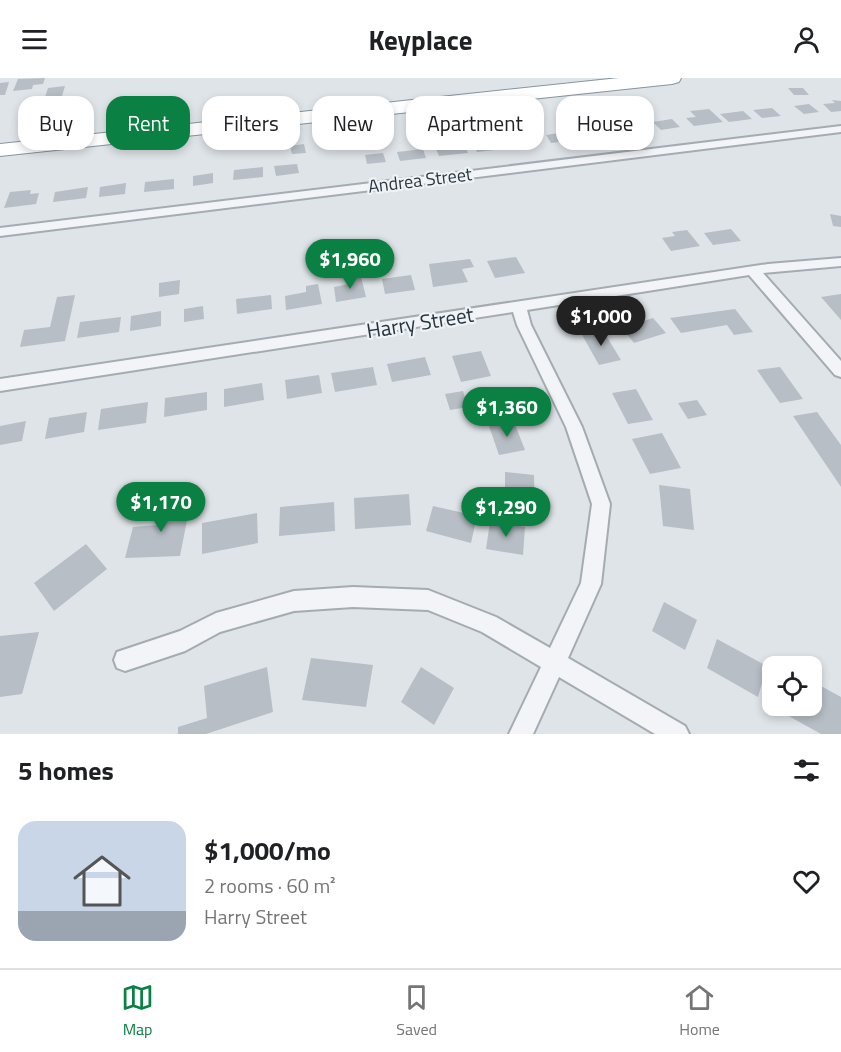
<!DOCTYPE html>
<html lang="en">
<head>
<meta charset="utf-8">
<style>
  :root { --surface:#fff; --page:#f6f6f6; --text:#202124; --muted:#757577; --line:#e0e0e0; --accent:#0b8043 }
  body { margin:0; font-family:"Titillium Web",sans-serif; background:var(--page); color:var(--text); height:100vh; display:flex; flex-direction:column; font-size:22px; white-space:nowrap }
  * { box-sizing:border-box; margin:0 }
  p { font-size:20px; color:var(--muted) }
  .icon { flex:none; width:33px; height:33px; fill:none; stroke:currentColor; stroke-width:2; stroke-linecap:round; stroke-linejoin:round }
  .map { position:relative; height:656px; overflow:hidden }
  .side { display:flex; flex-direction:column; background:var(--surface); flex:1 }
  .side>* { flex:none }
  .guide { position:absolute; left:18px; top:18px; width:806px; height:54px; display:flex; gap:12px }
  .fabs { position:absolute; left:762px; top:578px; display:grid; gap:12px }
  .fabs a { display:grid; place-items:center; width:60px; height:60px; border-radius:12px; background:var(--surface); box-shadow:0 3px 9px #0003; font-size:30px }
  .price { position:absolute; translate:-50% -51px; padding:0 14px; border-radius:21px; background:var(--accent); color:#fff; font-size:20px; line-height:39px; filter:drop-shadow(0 2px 3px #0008) }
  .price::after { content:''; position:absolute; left:50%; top:36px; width:18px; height:14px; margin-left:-9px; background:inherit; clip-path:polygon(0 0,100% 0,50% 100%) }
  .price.selected { background:#222; color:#fff }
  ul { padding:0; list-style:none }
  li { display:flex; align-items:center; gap:18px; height:150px; padding:0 18px }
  li span { display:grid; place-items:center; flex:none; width:168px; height:120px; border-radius:18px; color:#555 }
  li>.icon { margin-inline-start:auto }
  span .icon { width:72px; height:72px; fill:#fffc; stroke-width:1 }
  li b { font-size:26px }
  h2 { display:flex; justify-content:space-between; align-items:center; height:72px; padding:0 18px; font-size:26px }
  .tag { padding:0 21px; border-radius:18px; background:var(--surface); box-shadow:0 3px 9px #0003; font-size:21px; line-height:54px }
  .tag.selected { background:var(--accent); color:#fff }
  header { display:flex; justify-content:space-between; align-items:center; height:78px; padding:0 18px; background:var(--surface); font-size:27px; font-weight:700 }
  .menu { display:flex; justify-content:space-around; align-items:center; height:84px; border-top:2px solid var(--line); background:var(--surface); font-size:16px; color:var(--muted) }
  .menu a { display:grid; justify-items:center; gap:3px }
  .menu .selected { color:var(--accent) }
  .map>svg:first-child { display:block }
  .building { fill:#b7bec5 }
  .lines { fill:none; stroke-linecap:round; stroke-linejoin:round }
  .street-casing { stroke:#a4acb2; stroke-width:4 }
  .highway-casing { stroke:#87949f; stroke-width:2 }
  .street { fill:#f2f4f7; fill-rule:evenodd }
  .highway { fill:#fff; fill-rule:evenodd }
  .labels { text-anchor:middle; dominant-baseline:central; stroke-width:4.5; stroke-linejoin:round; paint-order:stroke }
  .far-street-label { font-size:18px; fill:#28353f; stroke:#eff3f6 }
  .street-label { font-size:21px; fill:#28353f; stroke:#eff3f6 }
</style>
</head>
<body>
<header><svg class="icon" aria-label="menu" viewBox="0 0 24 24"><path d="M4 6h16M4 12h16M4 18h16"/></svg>Keyplace<svg class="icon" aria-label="person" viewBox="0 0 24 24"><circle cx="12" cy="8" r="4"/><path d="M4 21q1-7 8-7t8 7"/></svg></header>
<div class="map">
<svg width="841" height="656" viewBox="0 0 841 656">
  <rect width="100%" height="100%" fill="#dfe4e8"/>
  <!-- building -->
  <path class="building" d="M45 0 43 6 33 7 32 11 13 13 18 1Z
    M9 4 5 17H0V5Z
    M65 8 62 18 45 19 48 10Z
    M788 10H803L809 17H794Z
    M832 22 841 23V33L831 34 823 26 835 25Z
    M809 26 819 34 804 36 794 28Z
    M772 30 781 38 762 40 753 32Z
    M709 31 723 44 694 48 686 40 696 39 690 33Z
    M743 33 752 41 729 44 720 36Z
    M672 41 680 49 661 52 653 44Z
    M603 50 609 58 589 60 583 52Z
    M572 53 578 62 551 65 546 57Z
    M531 58 536 67 515 70 510 60Z
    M499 62 504 71 477 74 472 65Z
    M304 66 306 75 292 76 290 68Z
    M464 66 468 75 439 78 435 69Z
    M423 71 426 80 400 83 397 74Z
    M383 75 386 84 367 86 365 77Z
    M297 86 299 95 276 98 274 88Z
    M263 89V99L233 102 234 92Z
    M213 95V105L193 108V98Z
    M174 101V111L144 114 145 104Z
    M126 105 125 116 99 119 100 109Z
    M88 109 86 120 53 124 55 114Z
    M31 112 30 116 39 115 36 126 4 130 10 114Z
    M830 136 841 138V149L833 148Z
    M731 151 741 163 713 167 704 155Z
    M687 152 700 168 671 173 662 160 675 158 672 154Z
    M516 179 525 195 495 200 487 183Z
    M470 181 474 189 462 191 468 204 433 209 429 186Z
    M411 197 415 212 385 216 382 201Z
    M361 199 366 219 336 224 334 209 349 206 348 201Z
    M180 202 179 216 159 219V205Z
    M318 206 322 226 286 232 285 218 306 214V208Z
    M841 216V242L821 219Z
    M75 217 65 263 20 269 24 252 50 249 57 219Z
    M271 217 272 231 237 236 236 221Z
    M203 228 204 241 184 244V231Z
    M735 231 753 254 734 257 727 247 681 255 670 240Z
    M161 233V248L130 253 131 238Z
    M121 239 119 254 77 260 80 244Z
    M653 240 666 255 634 265 622 250Z
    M602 251 621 282 599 287 581 255Z
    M481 273 491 298 461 304 452 278Z
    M425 279 431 297 392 304 387 286Z
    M373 289 377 307 335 314 331 295Z
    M780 289 803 321 780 325 757 292Z
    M319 297 322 315 287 321 285 302Z
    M262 305 264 322 224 329V311Z
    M636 311 653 342 628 346 612 315Z
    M463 313 468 329 450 332 445 316Z
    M207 314V332L164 339 165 320Z
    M697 322 707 337 688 341 678 325Z
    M148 324 146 345 98 352 101 331Z
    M87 334 84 354 45 361 49 340Z
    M817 334 841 367V409L793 338Z
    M26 343 22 363 0 367V348Z
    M514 344 525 372 499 377 489 348Z
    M662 355 681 390 650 396 632 361Z
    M505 394 534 397 535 435 505 432Z
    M659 407 690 411 694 452 663 448Z
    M409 416 411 447 355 451 354 420Z
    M191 422 180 478 125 480 133 449 157 447 163 423Z
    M334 424 335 453 279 458 280 429Z
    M433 428 477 438 471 465 426 453Z
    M257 435 258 465 202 476V445Z
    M490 444 525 449 523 477 486 471Z
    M86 466 107 491 54 533 34 505Z
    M664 524 697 542 685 572 652 553Z
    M39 554 22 616 0 619V558Z
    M717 561 767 588 758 619 707 590Z
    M311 580 373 587 366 629 302 622Z
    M267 589 273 634 206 656H178V649L207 640 204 608Z
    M421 589 454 610 434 647 401 624Z
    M812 603 841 619V656H821L785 636 788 627H812Z"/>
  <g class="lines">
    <!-- street casing -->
    <g class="street-casing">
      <path id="street" d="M841 48V54L0 158V150Z
        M841 180V188L763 195 841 283V299L835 297 749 197 527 232 531 247 582 349 610 426 601 506 568 580 685 648 689 656H655L559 599 533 656H509L541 589 482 554 428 532 353 529 294 533 220 554 185 573 125 593 117 590 114 582 117 574 180 553 216 535 294 513 353 509 428 512 496 539 550 570 581 505 592 426 566 349 517 247 513 234 0 313V301L768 186Z"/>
    </g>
    <!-- highway casing -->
    <g class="highway-casing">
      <path id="highway" d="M619 0H681L679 4 672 6 0 78V66Z"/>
    </g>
    <!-- street -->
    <use href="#street" class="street"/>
    <!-- highway -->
    <use href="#highway" class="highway"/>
  </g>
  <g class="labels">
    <!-- far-street labels -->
    <g class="far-street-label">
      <text transform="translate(420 102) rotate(-7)">Andrea Street</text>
    </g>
    <!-- street labels -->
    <g class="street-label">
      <text transform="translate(420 244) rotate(-9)">Harry Street</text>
    </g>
  </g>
</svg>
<div class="fabs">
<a><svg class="icon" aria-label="locate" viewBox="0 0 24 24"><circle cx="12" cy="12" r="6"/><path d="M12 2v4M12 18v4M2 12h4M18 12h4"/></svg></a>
</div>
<b class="price" style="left:350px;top:212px">$1,960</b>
<b class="price selected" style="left:601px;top:269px">$1,000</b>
<b class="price" style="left:507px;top:360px">$1,360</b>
<b class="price" style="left:161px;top:455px">$1,170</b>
<b class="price" style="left:506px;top:460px">$1,290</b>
<div class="guide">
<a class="tag">Buy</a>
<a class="tag selected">Rent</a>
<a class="tag">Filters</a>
<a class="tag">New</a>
<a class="tag">Apartment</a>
<a class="tag">House</a>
</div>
</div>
<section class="side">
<h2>5 homes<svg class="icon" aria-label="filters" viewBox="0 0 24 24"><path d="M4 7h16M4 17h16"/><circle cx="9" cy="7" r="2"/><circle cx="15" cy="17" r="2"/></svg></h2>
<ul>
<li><span style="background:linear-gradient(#c9d6e8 75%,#9aa5b1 0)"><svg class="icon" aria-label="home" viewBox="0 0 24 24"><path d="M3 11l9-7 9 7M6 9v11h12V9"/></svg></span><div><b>$1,000/mo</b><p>2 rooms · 60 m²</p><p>Harry Street</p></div><svg class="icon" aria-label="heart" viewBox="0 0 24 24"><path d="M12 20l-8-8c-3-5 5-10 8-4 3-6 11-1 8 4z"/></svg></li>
</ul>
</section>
<nav class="menu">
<a class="selected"><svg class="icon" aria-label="map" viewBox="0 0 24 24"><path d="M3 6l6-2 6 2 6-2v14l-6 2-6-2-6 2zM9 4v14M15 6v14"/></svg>Map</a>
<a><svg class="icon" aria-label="saved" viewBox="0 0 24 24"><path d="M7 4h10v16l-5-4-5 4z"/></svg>Saved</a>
<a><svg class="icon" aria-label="home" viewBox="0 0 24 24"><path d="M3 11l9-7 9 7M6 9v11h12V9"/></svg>Home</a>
</nav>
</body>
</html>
